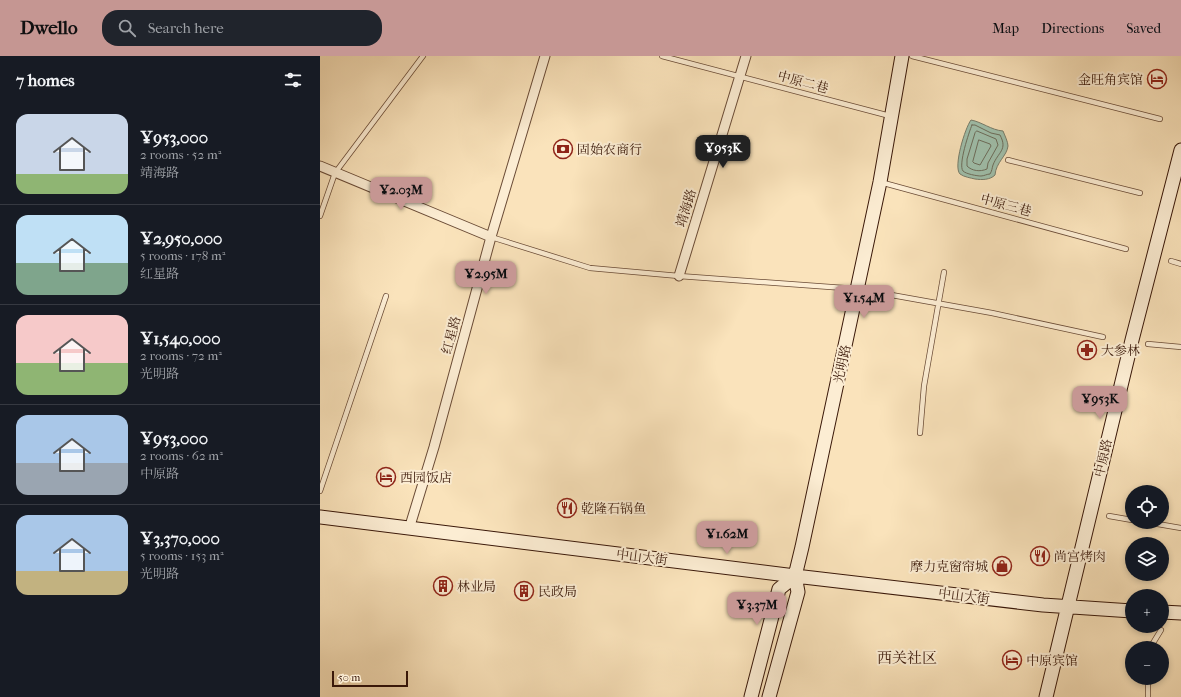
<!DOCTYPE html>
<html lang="en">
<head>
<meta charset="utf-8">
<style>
  :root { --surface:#171b24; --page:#20242c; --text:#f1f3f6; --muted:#9ea1a6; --line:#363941; --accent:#c59692 }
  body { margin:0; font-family:"IM FELL French Canon","Noto Serif SC",serif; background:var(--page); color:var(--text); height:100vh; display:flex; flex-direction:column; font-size:15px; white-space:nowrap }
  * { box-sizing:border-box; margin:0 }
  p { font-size:13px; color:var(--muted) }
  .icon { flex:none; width:22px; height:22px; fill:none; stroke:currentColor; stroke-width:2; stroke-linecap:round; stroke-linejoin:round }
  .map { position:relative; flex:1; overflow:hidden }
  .drawer { display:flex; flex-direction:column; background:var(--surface); width:320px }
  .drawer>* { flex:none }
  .tools { position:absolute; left:805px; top:429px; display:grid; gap:8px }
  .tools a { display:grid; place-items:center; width:44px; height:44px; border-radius:50%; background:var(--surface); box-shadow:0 2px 6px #0003; font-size:20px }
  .scale { position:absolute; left:12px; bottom:10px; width:76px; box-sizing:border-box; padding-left:4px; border:2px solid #3a1809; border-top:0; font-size:11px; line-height:14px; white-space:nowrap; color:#3a1809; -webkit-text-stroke:3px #fcedd3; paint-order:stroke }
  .price { position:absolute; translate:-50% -34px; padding:0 9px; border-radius:8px; background:var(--accent); color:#111; font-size:13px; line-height:26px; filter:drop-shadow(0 1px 2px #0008) }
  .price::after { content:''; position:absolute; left:50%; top:24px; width:12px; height:9px; margin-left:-6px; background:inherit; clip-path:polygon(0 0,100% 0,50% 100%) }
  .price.current { background:#222; color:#fff }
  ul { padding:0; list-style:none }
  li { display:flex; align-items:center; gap:12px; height:100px; padding:0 16px }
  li+li { border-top:1px solid var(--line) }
  li span { display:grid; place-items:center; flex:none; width:112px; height:80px; border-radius:12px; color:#555 }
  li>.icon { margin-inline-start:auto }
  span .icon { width:48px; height:48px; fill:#fffc; stroke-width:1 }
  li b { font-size:17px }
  h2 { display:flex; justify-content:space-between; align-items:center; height:48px; padding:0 16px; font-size:17px }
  header { display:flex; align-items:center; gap:24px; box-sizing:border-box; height:56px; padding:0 20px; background:var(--accent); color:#111 }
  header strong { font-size:19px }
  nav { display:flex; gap:22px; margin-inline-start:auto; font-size:14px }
  .search { width:280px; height:36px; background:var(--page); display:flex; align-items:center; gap:10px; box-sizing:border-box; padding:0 14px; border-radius:16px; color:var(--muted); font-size:15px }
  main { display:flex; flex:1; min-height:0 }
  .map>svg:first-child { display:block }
  .water { fill:#9fbfab; stroke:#777c6a }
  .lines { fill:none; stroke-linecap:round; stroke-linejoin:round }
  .shore { stroke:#6c6c5a; stroke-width:1 }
  .lane-casing { stroke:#6a4b36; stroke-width:6 }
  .street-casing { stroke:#6a4b36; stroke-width:11 }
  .secondary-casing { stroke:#3a1809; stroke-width:15 }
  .lane { stroke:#fcedd3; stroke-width:4.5 }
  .street { stroke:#fcedd3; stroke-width:9 }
  .secondary { stroke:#fcedd3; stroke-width:13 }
  .labels { text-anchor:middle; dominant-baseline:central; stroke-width:4; stroke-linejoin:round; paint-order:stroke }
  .poi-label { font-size:13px; fill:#3a1809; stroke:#fcedd3; text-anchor:start }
  .street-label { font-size:13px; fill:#3a1809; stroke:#fcedd3 }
  .quarter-label { font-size:15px; fill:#3a1809; stroke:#fcedd3 }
</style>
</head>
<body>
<header>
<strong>Dwello</strong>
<div class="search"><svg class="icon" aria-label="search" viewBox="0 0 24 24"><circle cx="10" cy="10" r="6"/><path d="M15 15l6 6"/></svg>Search here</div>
<nav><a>Map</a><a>Directions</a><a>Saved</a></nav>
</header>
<main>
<section class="drawer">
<h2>7 homes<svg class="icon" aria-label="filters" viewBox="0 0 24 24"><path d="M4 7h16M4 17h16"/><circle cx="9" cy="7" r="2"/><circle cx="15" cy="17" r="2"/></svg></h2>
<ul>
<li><span style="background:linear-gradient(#c9d6e8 75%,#8fb573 0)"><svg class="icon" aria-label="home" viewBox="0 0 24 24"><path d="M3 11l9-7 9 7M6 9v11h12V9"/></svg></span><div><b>¥953,000</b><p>2 rooms · 52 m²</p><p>靖海路</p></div></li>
<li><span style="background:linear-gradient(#bfe0f5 60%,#7fa58c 0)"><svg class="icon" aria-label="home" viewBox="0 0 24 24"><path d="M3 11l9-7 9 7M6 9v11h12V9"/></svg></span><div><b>¥2,950,000</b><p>5 rooms · 178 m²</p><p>红星路</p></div></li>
<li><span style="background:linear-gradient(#f6c9c9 60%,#8fb573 0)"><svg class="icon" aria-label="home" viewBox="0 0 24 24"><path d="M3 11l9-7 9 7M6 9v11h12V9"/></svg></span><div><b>¥1,540,000</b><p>2 rooms · 72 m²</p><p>光明路</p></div></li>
<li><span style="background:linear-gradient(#a9c7e8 60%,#9aa5b1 0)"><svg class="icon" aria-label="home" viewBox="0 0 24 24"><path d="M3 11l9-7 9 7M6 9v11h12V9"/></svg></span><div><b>¥953,000</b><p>2 rooms · 62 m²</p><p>中原路</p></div></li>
<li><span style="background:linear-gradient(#a9c7e8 70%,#c2b280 0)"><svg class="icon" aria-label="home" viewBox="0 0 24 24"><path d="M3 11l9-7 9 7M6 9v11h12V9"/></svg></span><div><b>¥3,370,000</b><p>5 rooms · 153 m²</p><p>光明路</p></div></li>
</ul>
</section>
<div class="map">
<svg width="861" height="641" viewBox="0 0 861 641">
  <rect width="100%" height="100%" fill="#fae3bb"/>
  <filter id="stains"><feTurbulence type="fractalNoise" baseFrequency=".005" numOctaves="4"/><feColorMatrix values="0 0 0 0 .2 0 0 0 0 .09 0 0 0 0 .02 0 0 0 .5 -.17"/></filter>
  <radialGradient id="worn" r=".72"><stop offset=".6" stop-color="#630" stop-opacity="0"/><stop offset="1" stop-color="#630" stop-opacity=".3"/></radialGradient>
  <!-- water -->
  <path class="water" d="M651 64C662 66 671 74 683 75 685 80 688 86 688 90 687 100 676 106 675 119 670 124 662 124 655 123 651 122 644 121 640 118 633 111 645 72 651 64Z"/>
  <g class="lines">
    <!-- shore -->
    <path class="shore" d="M652 69H655L671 77 680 79C688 94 678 96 673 109 672 112 672 115 670 118 667 118 664 120 661 120 657 120 646 118 643 115 638 109 649 76 652 69Z
      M657 75 676 83 678 89 668 107 667 113C660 116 652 115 647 110V103L655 77Z
      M659 84 670 88 671 90 660 109 654 107 653 106Z"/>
    <!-- lane casing -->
    <g class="lane-casing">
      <path id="lane" d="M342 0 570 60
        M592 0 840 63
        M688 104 820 137
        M560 126 806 193
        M0 160 15 117 103 0
        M171 181 270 212 359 220 538 233 672 257 783 281
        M851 205 861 208
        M828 288 861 291
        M600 377 604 330 624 216
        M0 435 66 240
        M789 460 812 464
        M826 466 861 472
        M830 592 841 574
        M828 641V622"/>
    </g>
    <!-- street casing -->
    <g class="street-casing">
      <path id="street" d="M0 110 171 181
        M359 220 426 0
        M89 473 114 391 171 181 225 0"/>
    </g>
    <!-- secondary casing -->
    <g class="secondary-casing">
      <path id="secondary" d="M0 461 475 520 723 549 812 555
        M842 556 861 557
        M431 641 459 533 475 520
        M449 641 478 536 475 520 482 491 560 126 582 0
        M726 641 812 284 861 94"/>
    </g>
    <!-- lane -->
    <use href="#lane" class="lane"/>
    <!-- street -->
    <use href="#street" class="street"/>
    <!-- secondary -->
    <use href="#secondary" class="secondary"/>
  </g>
  <!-- icons -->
  <defs>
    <g id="hotel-ring" transform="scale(1)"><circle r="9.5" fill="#fcedd3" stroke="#8f2418" stroke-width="1.5"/><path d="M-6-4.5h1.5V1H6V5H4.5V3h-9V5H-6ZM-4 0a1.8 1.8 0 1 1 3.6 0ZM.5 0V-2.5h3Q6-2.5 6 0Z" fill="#8f2418"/></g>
    <g id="bank-ring" transform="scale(1)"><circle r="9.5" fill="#fcedd3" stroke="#8f2418" stroke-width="1.5"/><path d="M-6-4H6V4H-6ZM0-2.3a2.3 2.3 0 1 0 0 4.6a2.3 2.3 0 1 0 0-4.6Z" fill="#8f2418"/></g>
    <g id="pharmacy-ring" transform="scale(1)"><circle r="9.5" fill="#fcedd3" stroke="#8f2418" stroke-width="1.5"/><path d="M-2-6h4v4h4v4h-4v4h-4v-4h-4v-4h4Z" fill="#8f2418"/></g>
    <g id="restaurant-ring" transform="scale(1)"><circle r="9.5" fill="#fcedd3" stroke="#8f2418" stroke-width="1.5"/><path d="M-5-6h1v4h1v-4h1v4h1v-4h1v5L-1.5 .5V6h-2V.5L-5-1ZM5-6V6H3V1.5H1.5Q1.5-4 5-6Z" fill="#8f2418"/></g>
    <g id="shop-ring" transform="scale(1)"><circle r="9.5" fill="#fcedd3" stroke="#8f2418" stroke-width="1.5"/><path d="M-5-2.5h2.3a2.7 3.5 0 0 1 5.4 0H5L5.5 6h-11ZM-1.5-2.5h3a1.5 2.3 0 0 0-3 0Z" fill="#8f2418"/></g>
    <g id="building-ring" transform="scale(1)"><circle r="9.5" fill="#fcedd3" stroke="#8f2418" stroke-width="1.5"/><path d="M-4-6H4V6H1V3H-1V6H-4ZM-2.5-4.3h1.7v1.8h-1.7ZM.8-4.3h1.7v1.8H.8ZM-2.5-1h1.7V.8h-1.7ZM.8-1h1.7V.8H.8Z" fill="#8f2418"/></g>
  </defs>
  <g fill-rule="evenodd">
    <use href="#hotel-ring" x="837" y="23"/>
    <use href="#bank-ring" x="243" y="93"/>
    <use href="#pharmacy-ring" x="767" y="294"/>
    <use href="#hotel-ring" x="66" y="421"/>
    <use href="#restaurant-ring" x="247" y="452"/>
    <use href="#restaurant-ring" x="720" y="500"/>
    <use href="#shop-ring" x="682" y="510"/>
    <use href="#building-ring" x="123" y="530"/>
    <use href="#building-ring" x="204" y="535"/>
    <use href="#hotel-ring" x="692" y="604"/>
  </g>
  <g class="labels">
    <!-- poi labels -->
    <g class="poi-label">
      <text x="823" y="23" text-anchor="end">金旺角宾馆</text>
      <text x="257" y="93">固始农商行</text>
      <text x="781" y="294">大参林</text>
      <text x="80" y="421">西园饭店</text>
      <text x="261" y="452">乾隆石锅鱼</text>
      <text x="734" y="500">尚宫烤肉</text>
      <text x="668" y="510" text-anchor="end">摩力克窗帘城</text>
      <text x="137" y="530">林业局</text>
      <text x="218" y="535">民政局</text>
      <text x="706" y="604">中原宾馆</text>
    </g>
    <!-- street labels -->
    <g class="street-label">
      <text transform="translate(483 26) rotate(15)">中原二巷</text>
      <text transform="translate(686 149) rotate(15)">中原三巷</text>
      <text transform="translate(366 152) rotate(-73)">靖海路</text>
      <text transform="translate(131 279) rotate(-75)">红星路</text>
      <text transform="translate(522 308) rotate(-78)">光明路</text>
      <text transform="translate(783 402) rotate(-77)">中原路</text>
      <text transform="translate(322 501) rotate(7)">中山大街</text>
      <text transform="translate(644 540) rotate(7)">中山大街</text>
    </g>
    <!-- quarter labels -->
    <g class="quarter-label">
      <text x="587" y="602">西关社区</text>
    </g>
  </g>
  <rect width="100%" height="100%" filter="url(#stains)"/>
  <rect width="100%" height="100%" fill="url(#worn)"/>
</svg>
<div class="tools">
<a><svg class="icon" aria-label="locate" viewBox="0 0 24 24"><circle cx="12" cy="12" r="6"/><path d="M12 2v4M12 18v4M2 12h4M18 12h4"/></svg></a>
<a><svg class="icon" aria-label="layers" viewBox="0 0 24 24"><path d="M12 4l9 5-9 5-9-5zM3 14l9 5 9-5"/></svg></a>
<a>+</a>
<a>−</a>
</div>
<div class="scale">50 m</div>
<b class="price current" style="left:403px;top:113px">¥953K</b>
<b class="price" style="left:81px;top:155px">¥2.03M</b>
<b class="price" style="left:166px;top:239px">¥2.95M</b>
<b class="price" style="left:544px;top:263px">¥1.54M</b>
<b class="price" style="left:780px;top:364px">¥953K</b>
<b class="price" style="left:407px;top:499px">¥1.62M</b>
<b class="price" style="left:437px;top:570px">¥3.37M</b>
</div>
</main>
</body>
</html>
